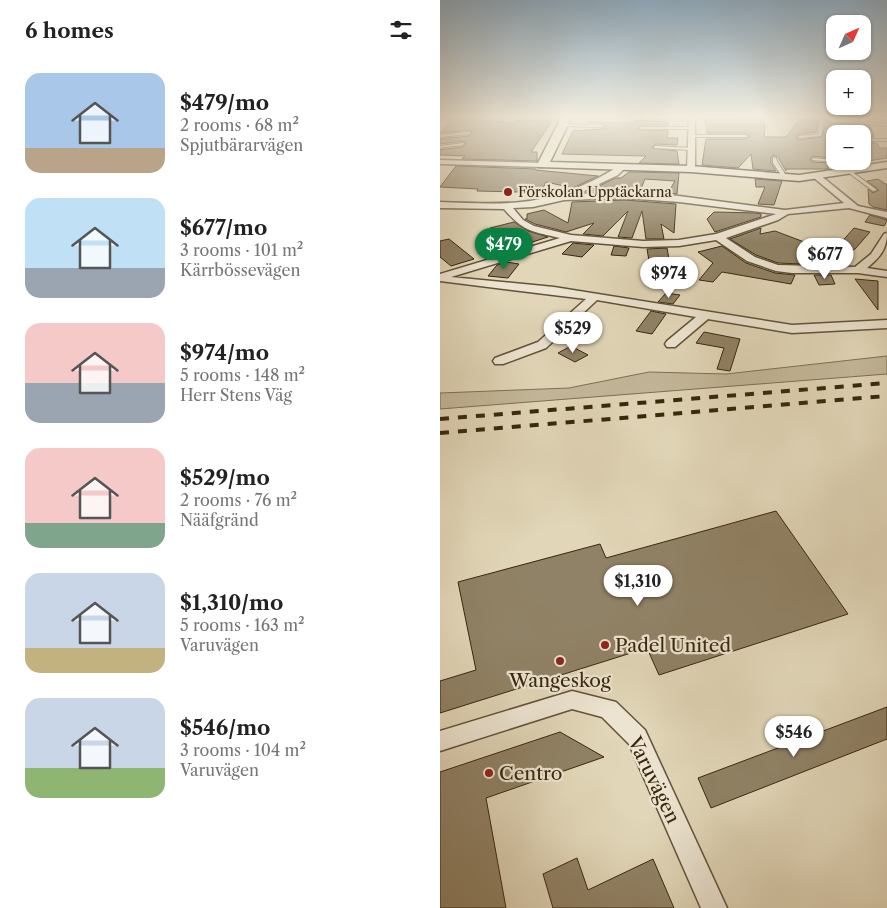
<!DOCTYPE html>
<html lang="en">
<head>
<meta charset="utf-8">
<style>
  :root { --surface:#fff; --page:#f6f6f6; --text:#222; --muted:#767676; --accent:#0b8043 }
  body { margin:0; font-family:"Libre Caslon Text",serif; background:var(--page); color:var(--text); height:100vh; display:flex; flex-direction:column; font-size:19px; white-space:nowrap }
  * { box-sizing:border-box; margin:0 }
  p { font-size:16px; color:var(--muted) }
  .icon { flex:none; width:28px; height:28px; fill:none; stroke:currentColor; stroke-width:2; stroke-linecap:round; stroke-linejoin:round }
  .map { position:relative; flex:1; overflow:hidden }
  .sheet { display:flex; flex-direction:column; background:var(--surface); width:440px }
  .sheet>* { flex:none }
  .needle { width:32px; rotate:45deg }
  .buttons { position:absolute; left:386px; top:15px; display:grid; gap:10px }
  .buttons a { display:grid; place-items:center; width:45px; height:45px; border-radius:10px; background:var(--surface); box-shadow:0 1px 4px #0004; font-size:25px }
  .price { position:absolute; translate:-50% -42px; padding:0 11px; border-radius:18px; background:#fff; color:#222; font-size:16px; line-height:32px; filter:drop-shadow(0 1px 2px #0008) }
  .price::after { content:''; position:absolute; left:50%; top:30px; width:15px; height:11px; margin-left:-8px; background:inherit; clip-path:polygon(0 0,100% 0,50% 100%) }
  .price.selected { background:var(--accent); color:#fff }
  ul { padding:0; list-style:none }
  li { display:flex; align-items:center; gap:15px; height:125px; padding:0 25px }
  li span { display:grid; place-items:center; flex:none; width:140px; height:100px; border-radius:15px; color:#555 }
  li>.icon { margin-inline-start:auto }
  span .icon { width:60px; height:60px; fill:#fffc; stroke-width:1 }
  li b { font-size:21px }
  h2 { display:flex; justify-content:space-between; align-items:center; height:60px; padding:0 25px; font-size:21px }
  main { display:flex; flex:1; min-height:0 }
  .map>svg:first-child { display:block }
  .green { fill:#c4b89b; stroke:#7e7054 }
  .building { fill:#908266; stroke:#38270d }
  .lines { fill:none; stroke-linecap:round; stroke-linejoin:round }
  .lane-casing { stroke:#625338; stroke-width:2 }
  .street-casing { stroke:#625338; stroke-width:3 }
  .secondary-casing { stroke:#38270d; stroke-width:3 }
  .lane { fill:#ece4d1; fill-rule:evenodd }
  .street { fill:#ece4d1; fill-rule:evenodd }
  .secondary { fill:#ece4d1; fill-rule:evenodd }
  .rail { stroke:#38270d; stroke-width:4; stroke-dasharray:9 9; stroke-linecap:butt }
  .poi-dot { fill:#8f2418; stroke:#ece4d1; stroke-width:2 }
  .labels { text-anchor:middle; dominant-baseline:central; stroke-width:4.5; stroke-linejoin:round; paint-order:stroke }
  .far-poi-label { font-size:14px; fill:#38270d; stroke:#ece4d1; text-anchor:start }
  .near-poi-label { font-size:19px; fill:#38270d; stroke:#ece4d1; text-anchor:start }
  .near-street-label { font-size:19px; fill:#38270d; stroke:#ece4d1 }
</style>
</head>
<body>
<main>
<section class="sheet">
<h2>6 homes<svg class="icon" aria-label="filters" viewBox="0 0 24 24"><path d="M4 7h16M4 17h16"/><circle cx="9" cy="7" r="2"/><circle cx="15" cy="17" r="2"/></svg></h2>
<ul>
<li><span style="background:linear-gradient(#a9c7e8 75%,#b9a48a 0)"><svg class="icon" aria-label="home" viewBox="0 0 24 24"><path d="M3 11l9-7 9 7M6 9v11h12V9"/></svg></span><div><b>$479/mo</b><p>2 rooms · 68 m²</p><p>Spjutbärarvägen</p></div></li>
<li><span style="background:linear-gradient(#bfe0f5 70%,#9aa5b1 0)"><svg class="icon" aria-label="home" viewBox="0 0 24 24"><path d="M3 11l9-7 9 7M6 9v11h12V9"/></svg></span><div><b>$677/mo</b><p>3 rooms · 101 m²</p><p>Kärrbössevägen</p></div></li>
<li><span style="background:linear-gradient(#f6c9c9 60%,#9aa5b1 0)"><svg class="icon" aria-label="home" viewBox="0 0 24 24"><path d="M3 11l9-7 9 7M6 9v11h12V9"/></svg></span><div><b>$974/mo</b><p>5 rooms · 148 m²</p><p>Herr Stens Väg</p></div></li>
<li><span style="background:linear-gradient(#f6c9c9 75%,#7fa58c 0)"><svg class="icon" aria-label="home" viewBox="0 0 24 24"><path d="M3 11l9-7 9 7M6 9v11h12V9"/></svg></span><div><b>$529/mo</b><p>2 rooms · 76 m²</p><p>Nääfgränd</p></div></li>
<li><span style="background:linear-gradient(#c9d6e8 75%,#c2b280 0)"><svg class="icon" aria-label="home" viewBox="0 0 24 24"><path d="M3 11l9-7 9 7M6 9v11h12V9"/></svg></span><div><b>$1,310/mo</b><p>5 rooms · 163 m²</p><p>Varuvägen</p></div></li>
<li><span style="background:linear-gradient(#c9d6e8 70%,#8fb573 0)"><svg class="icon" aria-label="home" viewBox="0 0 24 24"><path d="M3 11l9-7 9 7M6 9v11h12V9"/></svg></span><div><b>$546/mo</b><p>3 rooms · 104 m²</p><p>Varuvägen</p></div></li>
</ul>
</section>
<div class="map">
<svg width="447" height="908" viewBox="0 0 447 908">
  <rect width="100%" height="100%" fill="#e1d6b8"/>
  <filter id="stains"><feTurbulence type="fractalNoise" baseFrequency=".004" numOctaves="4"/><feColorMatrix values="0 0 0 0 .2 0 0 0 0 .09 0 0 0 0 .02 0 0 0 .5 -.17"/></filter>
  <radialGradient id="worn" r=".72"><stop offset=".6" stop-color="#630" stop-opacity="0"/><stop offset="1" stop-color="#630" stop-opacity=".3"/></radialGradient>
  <!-- green -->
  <path class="green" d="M447 356V374L0 409V393L129 388 209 372 286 374Z"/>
  <!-- building -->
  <path class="building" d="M295 116 322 117 325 128 324 137H346L360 119 378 122 376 132 359 134 356 138 358 140 382 137 386 122 430 126 434 137H422V134H395V155L391 153 390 158 373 156 370 159 372 162 389 163 388 169H346V171L338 157 334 155 331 157V163L336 171 313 169 311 154 298 168 262 165 266 139H306L310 137 306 133H267L265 119H296Z
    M14 118 74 123 76 120 112 121 91 152H97V161L22 159 25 156 0 155V150L23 147 26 143 24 141 0 144V139L29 136 32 133 30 130 0 133Z
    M195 120 228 122V125H201L198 129 228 131 227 138H238L237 145 215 144 212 148 237 151 239 164 199 163 206 156 122 154 133 131 162 129 166 127 163 123 149 122 195 123Z
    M422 143H437L439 148H447V158L422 162Z
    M16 166 96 169V170L158 176 133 188 106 182 102 190H80L78 192 37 191 38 189 0 187Z
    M189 172 239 173 237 194 228 193 235 181 205 179 200 191H148L176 178H181Z
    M315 179 342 181 334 205 318 204 325 187H316Z
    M438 179 447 185V210L433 207 429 204 428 189 433 193 439 190 427 181Z
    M185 200 236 204 234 233 221 224 224 239H206L202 211 192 238 178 237 188 211 163 236 143 234 154 223 126 232 95 224 85 219H87V214L104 210 128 223 132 202Z
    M274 212 316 213 321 214V217L275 232 267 219Z
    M430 215 447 220V221L444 226 425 222Z
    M74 222 88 231 108 237 80 246 50 228Z
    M321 228 320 234 335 231 388 251 394 265 369 264 365 254 361 264 338 263 316 255 290 239Z
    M414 228 430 232 415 249 408 253 398 246Z
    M9 239 34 259 11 266 0 257V241Z
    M133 243 154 245 142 257 122 254Z
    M174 246 189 248 186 256 171 255Z
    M282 246 306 263 335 273 355 275 351 284 282 272 273 282 259 280 273 263 258 252Z
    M227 248 229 259 212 278 207 249Z
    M66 262 79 264 68 278 48 276 57 265Z
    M374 275H391L395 284 379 285Z
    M415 279 438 281V310Z
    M226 293 240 295 233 304 218 302Z
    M211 311 226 314 212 334 196 331Z
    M264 332 300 339 290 371 277 369 284 348 256 343Z
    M131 346 148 355 135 362 118 353Z
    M336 511 408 614 219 675 207 648 0 713V681L36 670 18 582 160 544 166 558Z
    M447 707V739L271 808 258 778Z
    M120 732 164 757 46 798 66 908H0V772Z
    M137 858 148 890 213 859 234 908H113L103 874Z"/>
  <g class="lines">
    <!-- lane casing -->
    <g class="lane-casing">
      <path id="lane" d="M364 116 447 124V126L384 120 381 136 358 138 359 136 378 134 380 120 365 118 363 117Z
        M213 117 252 118 254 119 252 120 212 119Z
        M123 124 162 125 164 126 162 127 122 126Z
        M201 127H251L253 128 251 129H200Z
        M30 132 29 134 0 137V135Z
        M251 135H306L308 136 306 137H250Z
        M422 139H447V141H422Z
        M24 143 23 145 0 148V146Z
        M215 146 251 148 253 149 251 150 214 148Z
        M333 157 336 158C338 166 346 171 346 179L343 178 333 163Z
        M373 158 395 160V161H397L395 162 372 160Z
        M409 171H411L437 190 433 191 409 173Z"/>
    </g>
    <!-- street casing -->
    <g class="street-casing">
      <path id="street" d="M0 116H4L0 119Z
        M249 116H255V169L251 171 247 169Z
        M0 160 103 163 107 165 103 167 0 164Z
        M179 165 186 167 178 175 138 194 185 192 239 196 345 210 404 203 373 177 380 175 418 206 447 212V218L409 208 348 214 338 220 286 238 315 257 338 265 415 267 431 254 444 234 447 233C447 250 439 258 427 268L447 271V277L418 273H352L336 271 307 261 276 240 239 246 203 247 131 241 11 277 114 287 352 325 447 320V328L352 333 268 319 235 347H227L225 344 227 341 256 317 157 300 106 348 63 364H55L53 361 55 358 98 342 146 299 0 281V274L120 238C91 231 84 232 64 209L0 208V202C59 204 97 208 152 181 162 176 171 172 179 165ZM185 198 239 202 336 214 276 234 239 240 203 241 131 235 94 226 83 220 73 208 93 207 124 200Z
        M132 691 176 702 205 730 287 908H261L189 744 162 717 132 709 0 751V731Z"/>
    </g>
    <!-- secondary casing -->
    <g class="secondary-casing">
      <path id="secondary" d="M122 116H132L110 162 251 166 359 175 447 162V168L359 181 251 172 99 167 97 165Z"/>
    </g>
    <!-- lane -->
    <use href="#lane" class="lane"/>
    <!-- street -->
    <use href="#street" class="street"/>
    <!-- secondary -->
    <use href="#secondary" class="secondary"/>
    <!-- rail -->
    <path class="rail" d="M0 419 447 383
      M0 433 447 396"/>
  </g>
  <!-- sky -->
  <linearGradient id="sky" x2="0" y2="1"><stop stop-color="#8eaabe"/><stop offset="0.48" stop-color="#f2eddf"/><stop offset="1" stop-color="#f2eddf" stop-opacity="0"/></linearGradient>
  <rect width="447" height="243" fill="url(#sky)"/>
  <!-- markers -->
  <g class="poi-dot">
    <circle cx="68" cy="192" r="5"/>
    <circle cx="165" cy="645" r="5"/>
    <circle cx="120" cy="661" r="5"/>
    <circle cx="49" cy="773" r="5"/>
  </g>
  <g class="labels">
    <!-- far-poi labels -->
    <g class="far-poi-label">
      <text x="78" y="192">Förskolan Upptäckarna</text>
    </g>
    <!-- near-poi labels -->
    <g class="near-poi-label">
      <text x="175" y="645">Padel United</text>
      <text x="120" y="680" text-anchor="middle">Wangeskog</text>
      <text x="59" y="773">Centro</text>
    </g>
    <!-- near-street labels -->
    <g class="near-street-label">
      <text transform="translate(214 780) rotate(64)">Varuvägen</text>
    </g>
  </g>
  <rect width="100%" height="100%" filter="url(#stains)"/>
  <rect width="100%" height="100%" fill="url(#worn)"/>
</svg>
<div class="buttons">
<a><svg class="needle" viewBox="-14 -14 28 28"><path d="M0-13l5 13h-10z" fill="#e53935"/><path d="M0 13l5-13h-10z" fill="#767676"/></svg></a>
<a>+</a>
<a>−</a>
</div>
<b class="price selected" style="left:64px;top:270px">$479</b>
<b class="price" style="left:385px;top:280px">$677</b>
<b class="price" style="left:229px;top:299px">$974</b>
<b class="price" style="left:133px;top:354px">$529</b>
<b class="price" style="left:198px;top:607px">$1,310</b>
<b class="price" style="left:354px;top:758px">$546</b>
</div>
</main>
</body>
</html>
